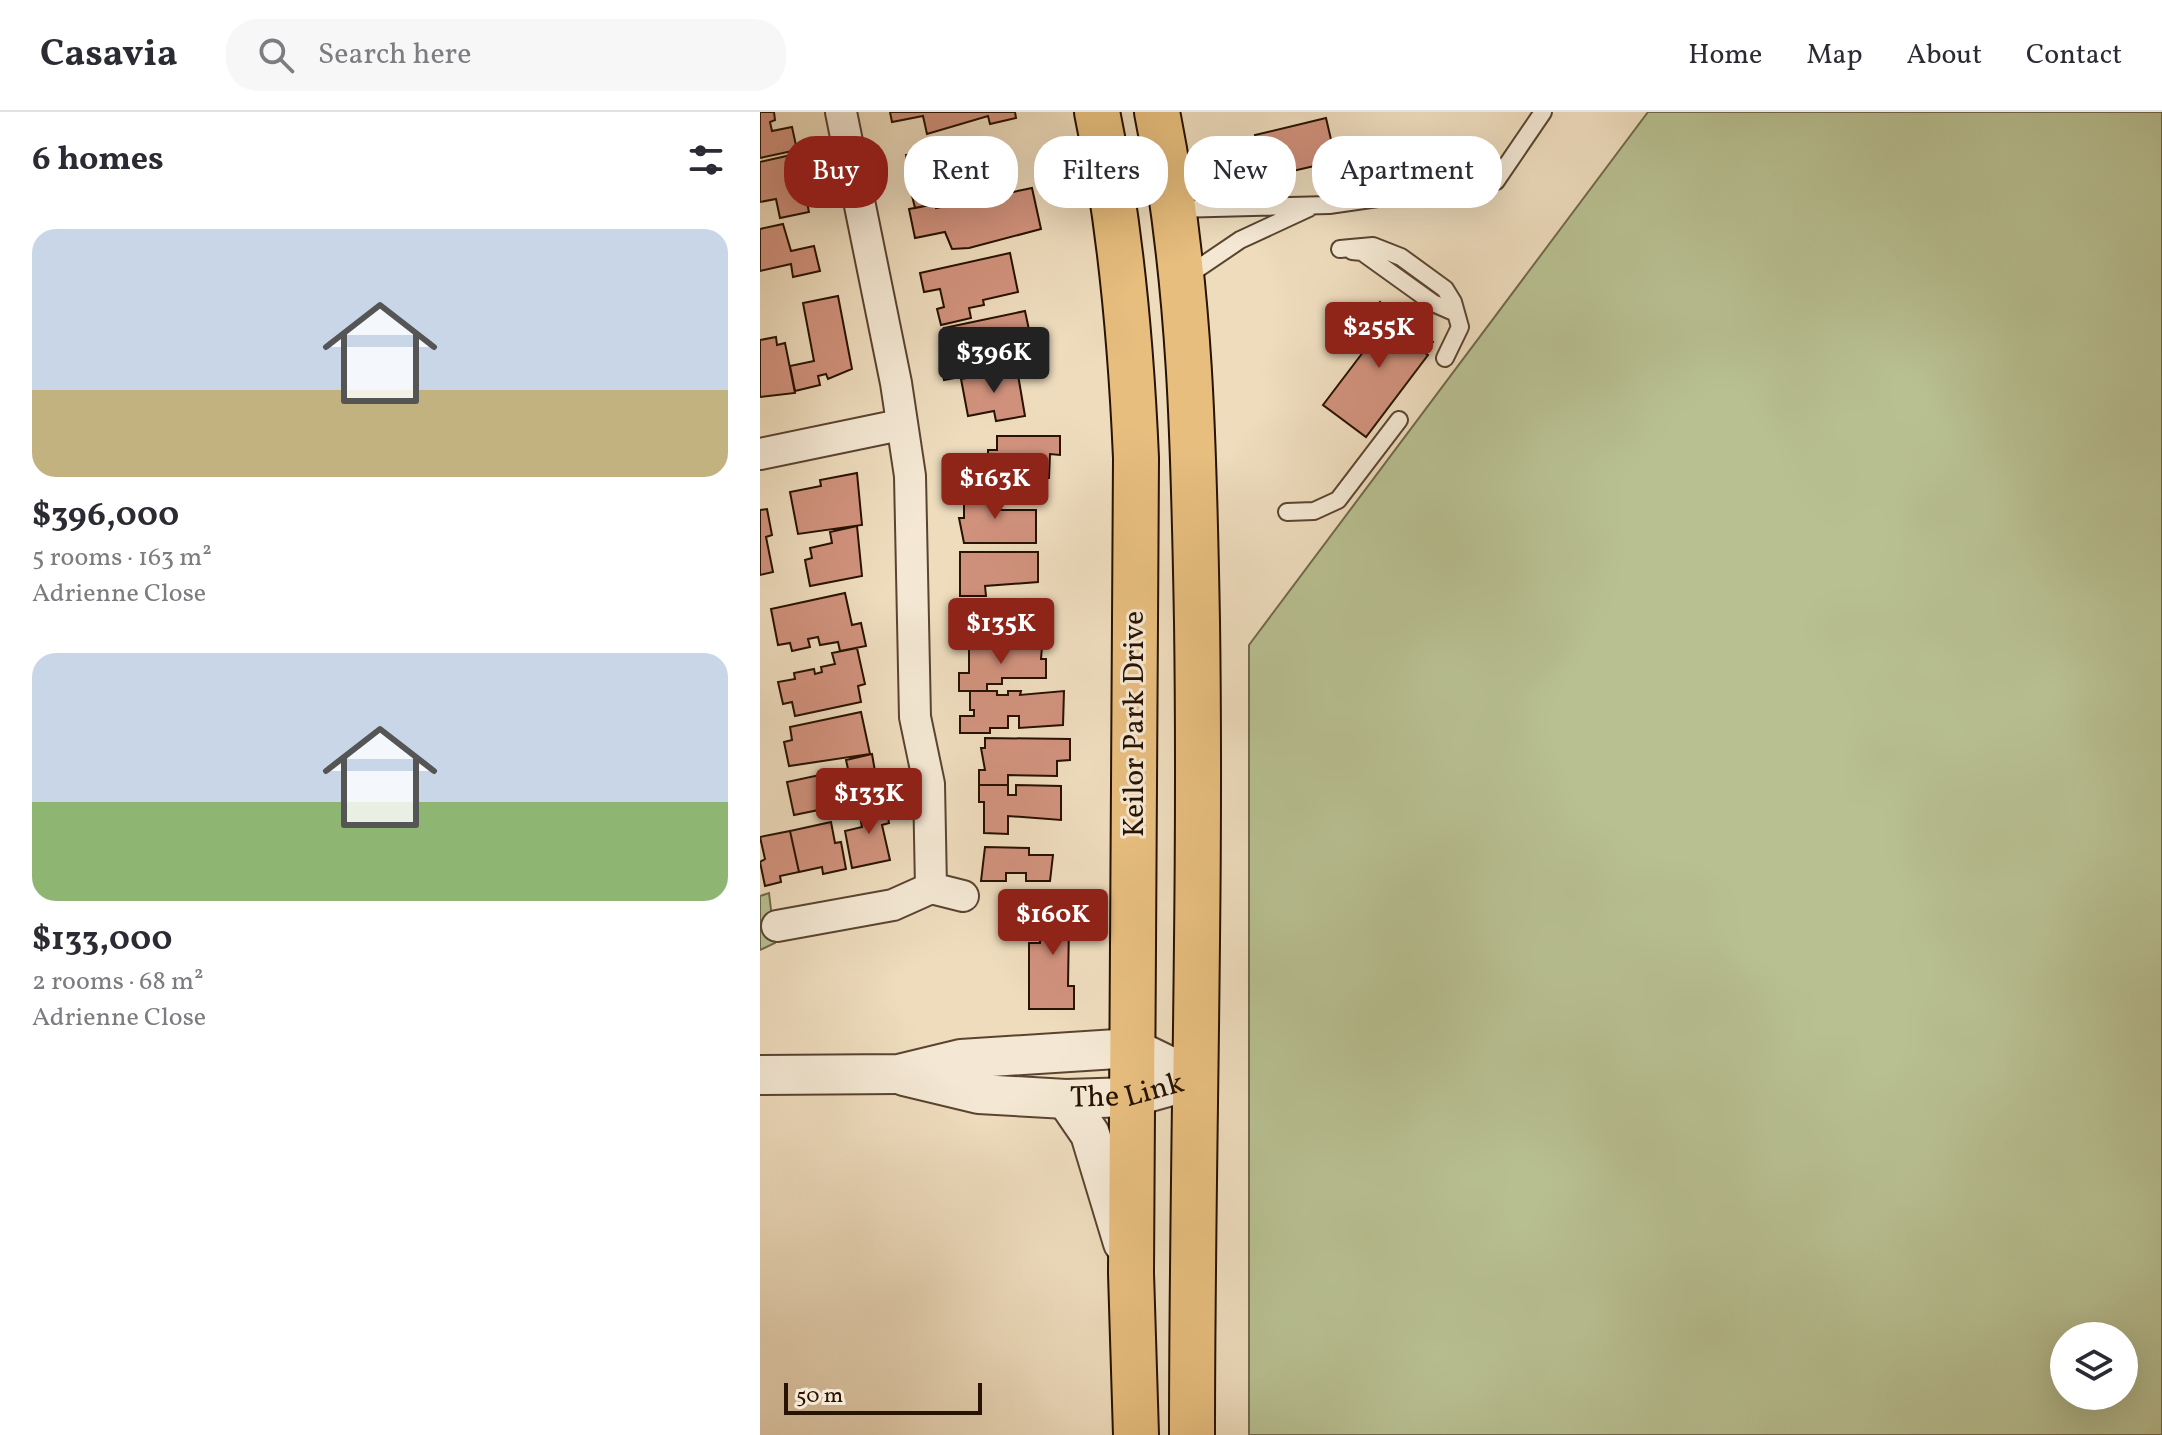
<!DOCTYPE html>
<html lang="en">
<head>
<meta charset="utf-8">
<style>
  :root { --surface:#fff; --page:#f7f7f7; --text:#2b2b33; --muted:#7c7c81; --line:#e1e1e2; --accent:#8f2418 }
  body { margin:0; font-family:Vollkorn,serif; background:var(--page); color:var(--text); height:100vh; display:flex; flex-direction:column; font-size:30px; white-space:nowrap }
  * { box-sizing:border-box; margin:0 }
  p { font-size:26px; color:var(--muted) }
  .icon { flex:none; width:44px; height:44px; fill:none; stroke:currentColor; stroke-width:2; stroke-linecap:round; stroke-linejoin:round }
  .map { position:relative; flex:1; overflow:hidden }
  .drawer { display:flex; flex-direction:column; background:var(--surface); width:760px }
  .drawer>* { flex:none }
  .hud { position:absolute; left:24px; top:24px; width:760px; height:72px; display:flex; gap:16px }
  .fabs { position:absolute; left:1290px; top:1210px; display:grid; gap:16px }
  .fabs a { display:grid; place-items:center; width:88px; height:88px; border-radius:50%; background:var(--surface); box-shadow:0 8px 32px #0002; font-size:40px }
  .scale { position:absolute; left:24px; bottom:20px; width:198px; box-sizing:border-box; padding-left:8px; border:4px solid #281201; border-top:0; font-size:22px; line-height:28px; white-space:nowrap; color:#281201; -webkit-text-stroke:6px #f4e8d4; paint-order:stroke }
  .price { position:absolute; translate:-50% -68px; padding:0 18px; border-radius:8px; background:var(--accent); color:#fff; font-size:26px; line-height:52px; filter:drop-shadow(0 2px 4px #0008) }
  .price::after { content:''; position:absolute; left:50%; top:48px; width:24px; height:18px; margin-left:-12px; background:inherit; clip-path:polygon(0 0,100% 0,50% 100%) }
  .price.on { background:#222; color:#fff }
  ul { padding:0; list-style:none }
  li { display:grid; align-content:center; gap:16px; height:424px; padding:0 32px }
  li span { display:grid; place-items:center; height:248px; border-radius:24px; color:#555 }
  li>.icon { margin-inline-start:auto }
  span .icon { width:144px; height:144px; fill:#fffc; stroke-width:1 }
  li b { font-size:34px }
  h2 { display:flex; justify-content:space-between; align-items:center; height:96px; padding:0 32px; font-size:34px }
  .chip { padding:0 28px; border-radius:32px; background:var(--surface); box-shadow:0 8px 32px #0002; font-size:28px; line-height:72px }
  .chip.on { background:var(--accent); color:#fff }
  header { display:flex; align-items:center; gap:48px; box-sizing:border-box; height:112px; padding:0 40px; background:var(--surface); border-bottom:2px solid var(--line) }
  header strong { font-size:38px }
  nav { display:flex; gap:44px; margin-inline-start:auto; font-size:28px }
  .search { width:560px; height:72px; background:var(--page); display:flex; align-items:center; gap:20px; box-sizing:border-box; padding:0 28px; border-radius:32px; color:var(--muted); font-size:30px }
  main { display:flex; flex:1; min-height:0 }
  .map>svg:first-child { display:block }
  .green { fill:#b8c092; stroke:#70694a; stroke-width:2; fill-rule:evenodd }
  .building { fill:#d1927d; stroke:#281201; stroke-width:2 }
  .lines { fill:none; stroke-linecap:round; stroke-linejoin:round }
  .service-casing { stroke:#5a4430; stroke-width:20 }
  .minor-casing { stroke:#5a4430; stroke-width:34 }
  .tertiary-casing { stroke:#5a4430; stroke-width:42 }
  .primary-casing { stroke:#281201; stroke-width:48 }
  .service { stroke:#f4e8d4; stroke-width:16 }
  .minor { stroke:#f4e8d4; stroke-width:30 }
  .tertiary { stroke:#f4e8d4; stroke-width:38 }
  .primary { stroke:#e7be7e; stroke-width:44 }
  .labels { text-anchor:middle; dominant-baseline:central; stroke-width:6; stroke-linejoin:round; paint-order:stroke }
  .street-label { font-size:30px; fill:#281201; stroke:#f4e8d4 }
</style>
</head>
<body>
<header>
<strong>Casavia</strong>
<div class="search"><svg class="icon" aria-label="search" viewBox="0 0 24 24"><circle cx="10" cy="10" r="6"/><path d="M15 15l6 6"/></svg>Search here</div>
<nav><a>Home</a><a>Map</a><a>About</a><a>Contact</a></nav>
</header>
<main>
<section class="drawer">
<h2>6 homes<svg class="icon" aria-label="filters" viewBox="0 0 24 24"><path d="M4 7h16M4 17h16"/><circle cx="9" cy="7" r="2"/><circle cx="15" cy="17" r="2"/></svg></h2>
<ul>
<li><span style="background:linear-gradient(#c9d6e8 65%,#c2b280 0)"><svg class="icon" aria-label="home" viewBox="0 0 24 24"><path d="M3 11l9-7 9 7M6 9v11h12V9"/></svg></span><div><b>$396,000</b><p>5 rooms · 163 m²</p><p>Adrienne Close</p></div></li>
<li><span style="background:linear-gradient(#c9d6e8 60%,#8fb573 0)"><svg class="icon" aria-label="home" viewBox="0 0 24 24"><path d="M3 11l9-7 9 7M6 9v11h12V9"/></svg></span><div><b>$133,000</b><p>2 rooms · 68 m²</p><p>Adrienne Close</p></div></li>
</ul>
</section>
<div class="map">
<svg width="1402" height="1323" viewBox="0 0 1402 1323">
  <rect width="100%" height="100%" fill="#eedcbd"/>
  <filter id="stains"><feTurbulence type="fractalNoise" baseFrequency=".0025" numOctaves="4"/><feColorMatrix values="0 0 0 0 .2 0 0 0 0 .09 0 0 0 0 .02 0 0 0 .5 -.17"/></filter>
  <radialGradient id="worn" r=".72"><stop offset=".6" stop-color="#630" stop-opacity="0"/><stop offset="1" stop-color="#630" stop-opacity=".3"/></radialGradient>
  <!-- green -->
  <path class="green" d="M888 0H1402V1323H489V533ZM1304 1224H1364V1284H1304Z
    M9 781 15 831 0 838V784Z"/>
  <!-- building -->
  <path class="building" d="M0 0H14L15 8 10 10 12 19 32 15 37 38 0 46Z
    M130 0H255L256 6 230 12 228 4 167 22 163 4 132 10Z
    M566 6 576 49 498 67 494 53 501 51 495 23Z
    M220 27 229 71 183 81 185 90 155 96 149 71 157 70 156 62 150 63 146 43Z
    M31 43 38 78 44 77 49 100 20 106 16 87 0 90V50Z
    M272 76 281 117 209 136 192 137 185 120 155 126 149 97 175 92 176 96Z
    M23 112 31 139 54 134 60 159 33 165 31 152 0 159V117Z
    M250 141 258 180 223 188 224 193 209 196 211 206 181 213 177 197 184 195 180 177 164 180 160 161Z
    M78 184 92 257 68 267 66 262 58 264 60 273 35 279 30 254 54 249 43 191Z
    M620 190 673 230 665 241 668 243 606 325 563 293 613 227 600 217Z
    M265 199 274 241 208 255 210 263 184 268 180 251 202 247 199 233 188 236 184 216Z
    M16 225 17 233 25 231 35 281 0 285V228Z
    M257 257 265 304 236 309 234 299 208 304 201 267Z
    M237 324H300V343L290 342 289 366 233 365V377H206V350H228V338H237Z
    M97 361 102 413 38 422 30 380 61 374 60 368Z
    M204 377H236V398H276V431H204L199 406H204Z
    M7 397 12 423 6 425 13 460 0 463V398Z
    M97 414 102 464 50 474 45 448 52 446 50 436 72 431 70 420Z
    M200 440H278V470L225 474 226 484H200Z
    M85 481 92 513 101 511 106 534 80 539 78 530 60 533 58 525 48 527 50 535 32 539 30 531 18 533 11 497Z
    M199 489H270V522L209 521 208 504H199Z
    M209 534 282 535 281 547H286V566H242V572H227V579H199V561H209Z
    M97 536 105 572 98 574 101 590 35 604 32 590 23 592 18 570 35 567 34 561 54 557 55 562 62 560 61 555 75 552 72 541Z
    M210 579H237V583H248V579H261L260 583 304 579 303 613 259 616V604H248V616H230V621H200V604H214V598H210Z
    M101 600 110 642 29 654 24 630 32 628 30 615Z
    M225 626 310 627V648L297 649V664L248 663V673H219V658H225L221 636H225Z
    M112 642 116 665 94 669 96 677 90 679 93 691 34 703 27 670 88 657 86 648Z
    M219 673H248V683H256V673L301 674V708L248 704V722L224 721V690H219Z
    M125 688 129 711 122 713 130 748 92 756 85 719 102 715 98 694Z
    M71 710 75 731 81 730 86 757 63 762 62 755 39 760 30 719Z
    M30 719 39 760 20 764 21 770 5 774 0 750 5 747 0 725Z
    M225 735 269 736V743H293L290 769H266V761H246V769H221Z
    M289 781H316V810H309L308 874H314V897H269V831H280V811H288Z"/>
  <g class="lines">
    <!-- service casing -->
    <g class="service-casing">
      <path id="service" d="M415 97 569 93 736 69 783 0
        M580 137 613 134 641 145 685 177 693 190 700 215 685 246
        M592 139 602 140 673 191 696 201
        M427 164 480 128 549 96
        M527 400 554 399 578 388 639 308"/>
    </g>
    <!-- minor casing -->
    <g class="minor-casing">
      <path id="minor" d="M81 0 136 271 150 364 155 605 169 672 171 776
        M0 342 140 313
        M17 814 133 793 171 776 203 784"/>
    </g>
    <!-- tertiary casing -->
    <g class="tertiary-casing">
      <g id="tertiary">
        <path d="M0 963 139 962 201 947 372 936 436 967"/>
        <path id="s1" d="M144 964 219 982 306 987 372 985 436 967"/>
        <path d="M306 987 330 1022 363 1131"/>
      </g>
    </g>
    <!-- primary casing -->
    <g class="primary-casing">
      <path id="primary" d="M337 0C361 114 371 230 376 346L371 1161 376 1323
        M397 0C431 168 434 339 437 510 441 782 432 1052 432 1323"/>
    </g>
    <!-- service -->
    <use href="#service" class="service"/>
    <!-- minor -->
    <use href="#minor" class="minor"/>
    <!-- tertiary -->
    <use href="#tertiary" class="tertiary"/>
    <!-- primary -->
    <use href="#primary" class="primary"/>
  </g>
  <g class="labels">
    <!-- street labels -->
    <g class="street-label">
      <text transform="translate(375 612) rotate(-90)">Keilor Park Drive</text>
      <text stroke="none"><textPath href="#s1" startOffset="226">The Link</textPath></text>
    </g>
  </g>
  <rect width="100%" height="100%" filter="url(#stains)"/>
  <rect width="100%" height="100%" fill="url(#worn)"/>
</svg>
<div class="fabs">
<a><svg class="icon" aria-label="layers" viewBox="0 0 24 24"><path d="M12 4l9 5-9 5-9-5zM3 14l9 5 9-5"/></svg></a>
</div>
<div class="scale">50 m</div>
<b class="price" style="left:619px;top:258px">$255K</b>
<b class="price on" style="left:234px;top:283px">$396K</b>
<b class="price" style="left:235px;top:409px">$163K</b>
<b class="price" style="left:241px;top:554px">$135K</b>
<b class="price" style="left:109px;top:724px">$133K</b>
<b class="price" style="left:293px;top:845px">$160K</b>
<div class="hud">
<a class="chip on">Buy</a>
<a class="chip">Rent</a>
<a class="chip">Filters</a>
<a class="chip">New</a>
<a class="chip">Apartment</a>
</div>
</div>
</main>
</body>
</html>
